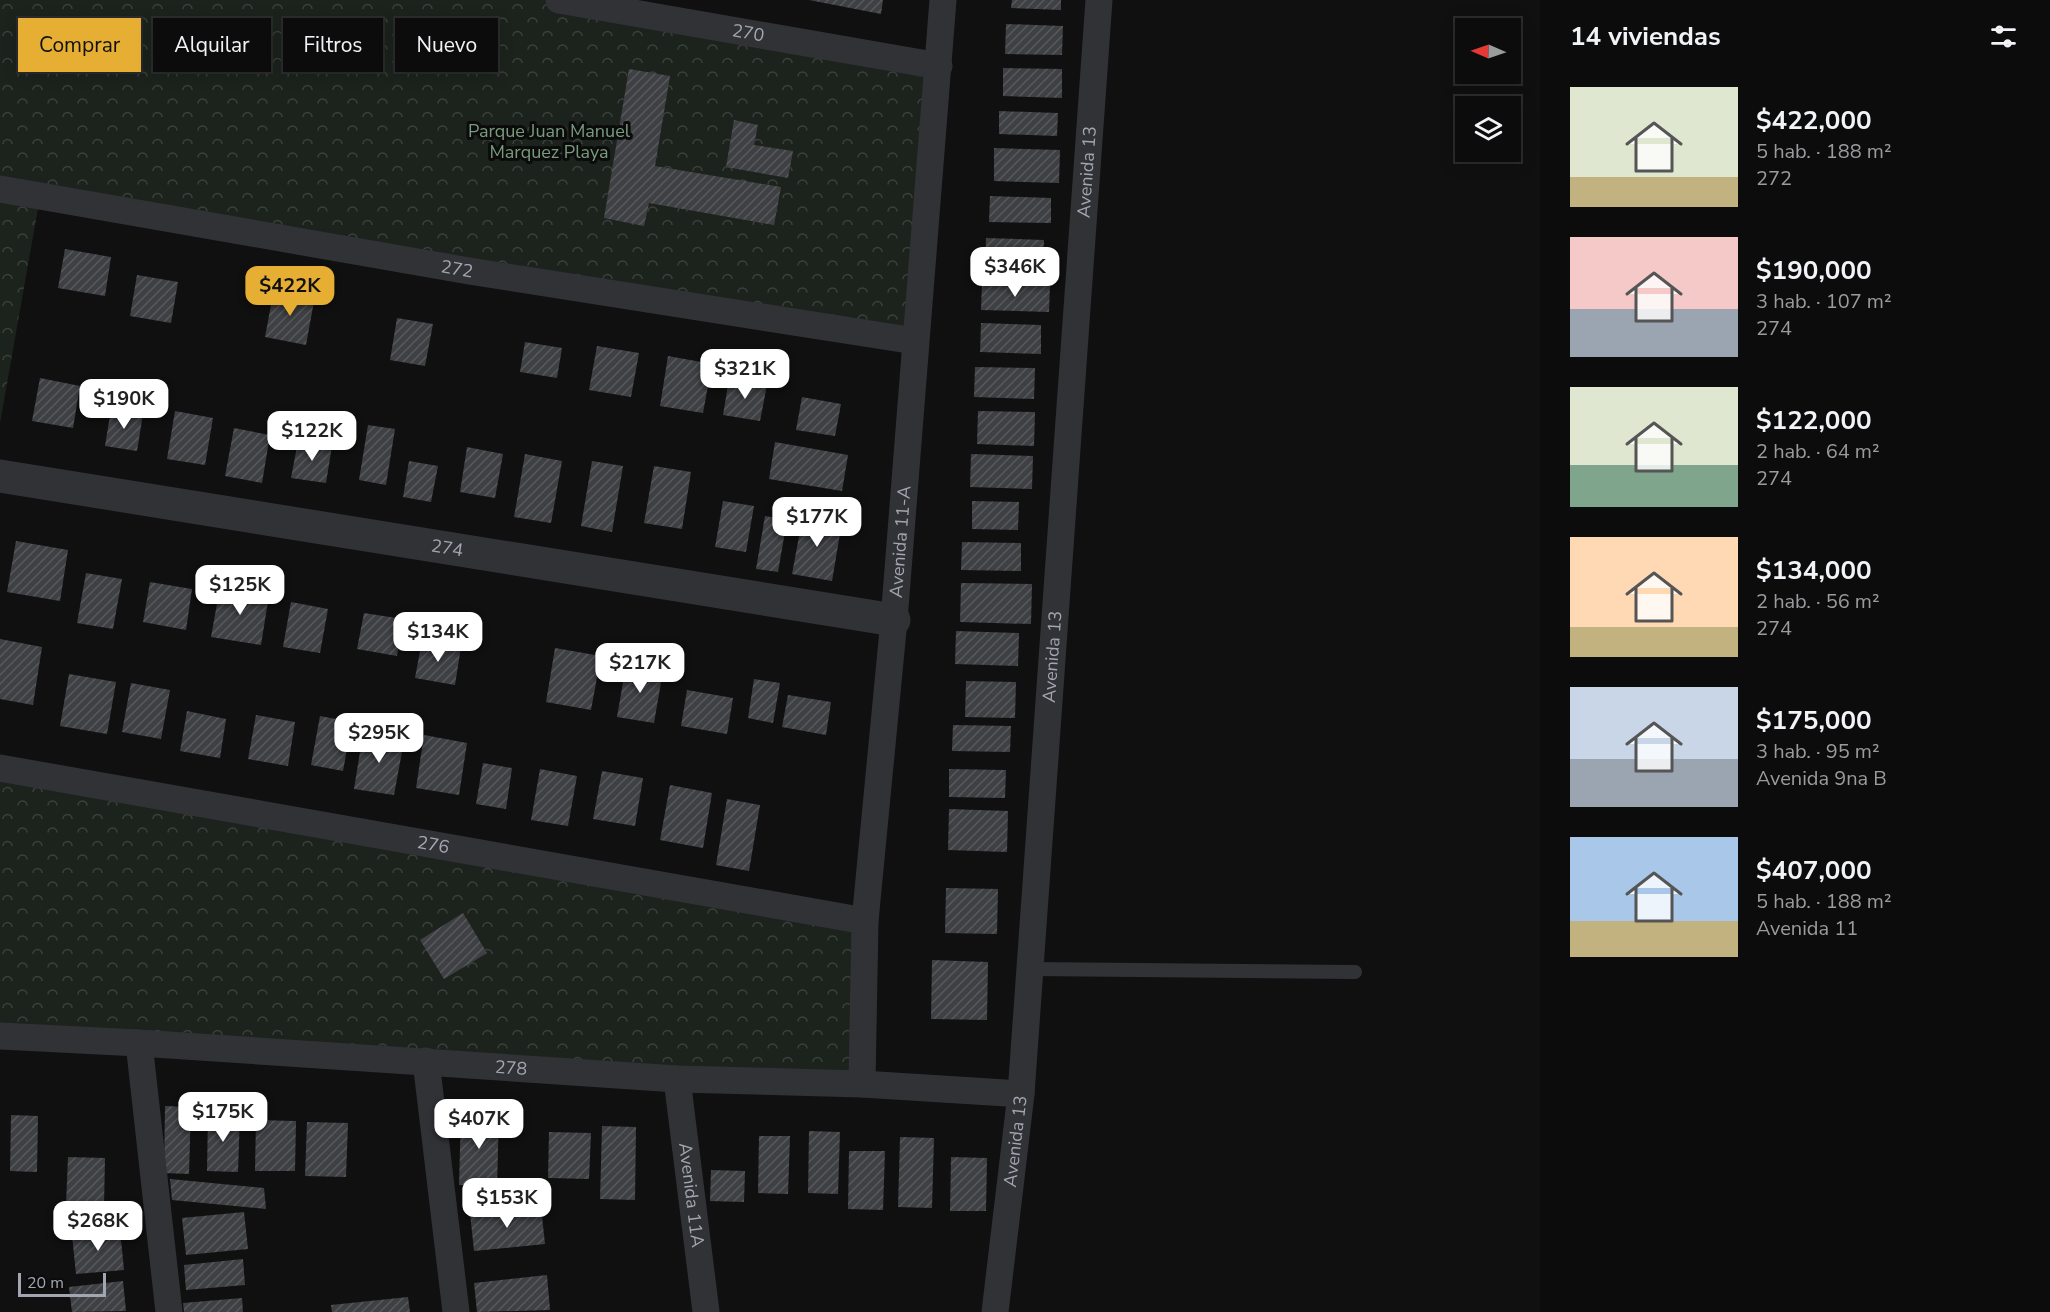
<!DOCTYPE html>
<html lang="es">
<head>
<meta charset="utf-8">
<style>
  :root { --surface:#0c0c0d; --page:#151516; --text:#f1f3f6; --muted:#9a9b9d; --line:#2c2c2e; --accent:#e6af33 }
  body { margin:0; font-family:"Nunito Sans",sans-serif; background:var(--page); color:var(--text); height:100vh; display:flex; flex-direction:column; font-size:22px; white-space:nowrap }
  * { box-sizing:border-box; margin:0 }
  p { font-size:20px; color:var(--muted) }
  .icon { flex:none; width:33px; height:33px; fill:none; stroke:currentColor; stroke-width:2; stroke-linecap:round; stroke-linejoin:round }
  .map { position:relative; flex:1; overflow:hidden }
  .details { display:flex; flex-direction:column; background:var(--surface); width:510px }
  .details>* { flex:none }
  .hud { position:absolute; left:18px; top:18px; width:570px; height:54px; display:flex; gap:12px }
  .needle { width:39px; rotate:272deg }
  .fabs { position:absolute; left:1455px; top:18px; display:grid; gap:12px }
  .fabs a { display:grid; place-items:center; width:66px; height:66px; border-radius:0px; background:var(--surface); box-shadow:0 3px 15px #0003,0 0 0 2px var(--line); font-size:30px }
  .scale { position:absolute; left:18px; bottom:15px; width:88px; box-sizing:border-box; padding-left:6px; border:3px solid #a2a6b1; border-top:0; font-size:16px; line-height:21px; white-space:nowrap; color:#a2a6b1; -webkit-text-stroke:4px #0b0b0c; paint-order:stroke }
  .price { position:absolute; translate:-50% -51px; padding:0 14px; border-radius:12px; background:#fff; color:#222; font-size:20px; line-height:39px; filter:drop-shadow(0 2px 3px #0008) }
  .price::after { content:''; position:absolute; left:50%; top:36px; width:18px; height:14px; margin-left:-9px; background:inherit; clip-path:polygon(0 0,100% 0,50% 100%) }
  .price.on { background:var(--accent); color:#111 }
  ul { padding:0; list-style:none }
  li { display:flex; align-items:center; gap:18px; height:150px; padding:0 30px }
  li span { display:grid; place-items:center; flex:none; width:168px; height:120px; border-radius:0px; color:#555 }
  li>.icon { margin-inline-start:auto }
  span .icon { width:72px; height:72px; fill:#fffc; stroke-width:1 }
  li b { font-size:26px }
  h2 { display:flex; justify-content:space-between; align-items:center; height:72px; padding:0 30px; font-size:26px }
  .tag { padding:0 21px; border-radius:0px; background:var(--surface); box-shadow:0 3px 15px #0003,0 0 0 2px var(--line); font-size:21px; line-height:54px }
  .tag.on { background:var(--accent); color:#111 }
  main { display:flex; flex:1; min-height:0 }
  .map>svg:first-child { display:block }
  .forest { fill:url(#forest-crowns) }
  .building { fill:url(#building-hatch) }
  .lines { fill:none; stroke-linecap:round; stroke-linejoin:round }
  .service { stroke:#313236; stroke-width:14 }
  .minor { stroke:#313236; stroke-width:27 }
  .tertiary { stroke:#313236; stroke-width:33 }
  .labels { text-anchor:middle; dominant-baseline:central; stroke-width:6; stroke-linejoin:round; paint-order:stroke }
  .street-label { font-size:18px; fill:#a2a6b1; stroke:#0b0b0c }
  .park-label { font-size:18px; fill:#799b7d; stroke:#0b0b0c }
</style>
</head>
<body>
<main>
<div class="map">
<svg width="1540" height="1312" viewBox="0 0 1540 1312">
  <defs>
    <pattern id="forest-crowns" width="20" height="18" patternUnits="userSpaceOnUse" patternTransform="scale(1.5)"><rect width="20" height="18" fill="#1c231d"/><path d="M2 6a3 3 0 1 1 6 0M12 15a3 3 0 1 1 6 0" fill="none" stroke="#3a403b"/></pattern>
    <pattern id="building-hatch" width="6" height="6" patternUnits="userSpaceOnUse" patternTransform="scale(1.5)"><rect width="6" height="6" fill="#3f4044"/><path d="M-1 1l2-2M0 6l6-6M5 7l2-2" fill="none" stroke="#58595d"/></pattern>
  </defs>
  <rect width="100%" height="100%" fill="#101011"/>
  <!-- forest -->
  <path class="forest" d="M0 0H559L939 66 915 341 40 197 0 423Z
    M0 768 865 921 862 1084 0 1036Z"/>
  <!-- building -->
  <path class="building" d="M809 0H883L881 14Z
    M1012 0H1061V10L1011 8Z
    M1006 24 1063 26 1062 55 1005 54Z
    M1003 68 1062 69V98L1003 96Z
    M629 69 670 76 655 166 781 187 774 225 649 203 644 226 604 218Z
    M999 111 1058 113 1057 136 999 134Z
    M734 120 758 125 754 145 793 151 788 178 726 167Z
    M994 148 1060 150 1059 183 994 181Z
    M990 196 1051 198V223L989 222Z
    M986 238 1044 240 1043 267 985 266Z
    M65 249 111 257 105 296 58 288Z
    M137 275 178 282 171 323 130 316Z
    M982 283 1050 285 1049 312 981 310Z
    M274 289 315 296 306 345 265 337Z
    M397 318 433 324 425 366 390 360Z
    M981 323 1041 325V354L980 352Z
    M525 342 562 348 557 378 520 372Z
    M597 346 639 353 631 397 589 390Z
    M668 356 712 364 703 413 660 406Z
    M975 367 1035 368 1034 399 974 397Z
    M40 378 80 386 73 428 32 421Z
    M729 379 767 385 760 421 723 415Z
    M802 397 841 404 835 436 796 430Z
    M111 409 143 414 137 451 105 446Z
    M175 411 213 418 205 465 167 459Z
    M978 411 1035 412 1034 446 977 444Z
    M368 425 395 429 386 485 359 480Z
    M234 428 270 435 262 483 225 476Z
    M298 441 332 446 326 483 291 478Z
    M775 442 848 455 842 491 769 479Z
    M467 447 503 454 495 498 460 492Z
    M525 454 562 461 551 523 514 517Z
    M971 454 1033 456 1032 489 970 487Z
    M409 461 438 466 431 502 403 497Z
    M592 461 623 466 612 532 581 526Z
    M654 466 691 472 682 529 644 523Z
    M723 501 754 506 746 552 715 547Z
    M972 501 1019 502 1018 530 972 529Z
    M803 515 842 522 832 581 792 574Z
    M765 516 787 520 778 572 756 569Z
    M16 541 68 550 60 601 7 592Z
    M962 542 1021 543V571L961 570Z
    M86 573 122 579 113 629 77 623Z
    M150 582 192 589 186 630 143 622Z
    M961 583 1032 584 1031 624 960 622Z
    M220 587 269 595 261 645 211 637Z
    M291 602 328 609 320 653 283 647Z
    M364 613 403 619 397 656 357 649Z
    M956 631 1019 633 1018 666 955 664Z
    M0 639 42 647 33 705 0 699Z
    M422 640 461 647 455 685 415 678Z
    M555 648 601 656 591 710 546 702Z
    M626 665 663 671 654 723 617 717Z
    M69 674 116 682 107 734 60 726Z
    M754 679 780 683 773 723 748 718Z
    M966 681 1016 682 1015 718 965 717Z
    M131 683 170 690 161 739 122 732Z
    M687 690 733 698 727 734 681 726Z
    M788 695 831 702 826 735 782 727Z
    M187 711 226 719 220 758 180 751Z
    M256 715 295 722 288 766 248 759Z
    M320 716 352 722 343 771 311 765Z
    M953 725 1011 726 1010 752 952 751Z
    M363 733 404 741 394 795 354 789Z
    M424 735 467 743 459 795 416 788Z
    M483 763 512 768 506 809 476 804Z
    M540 769 577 776 568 826 531 820Z
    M949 769 1006 770 1005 798 949 797Z
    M602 771 643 778 635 826 593 819Z
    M670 785 712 793 703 848 660 840Z
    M727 799 760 805 749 871 716 865Z
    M949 809 1008 811 1007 852 948 850Z
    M946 888 998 889 997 934 945 933Z
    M463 913 487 953 444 979 420 940Z
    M932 960 988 962 987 1020 931 1019Z
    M165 1106 191 1107 189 1174 164 1173Z
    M11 1115 38 1116 37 1172 10 1171Z
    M208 1115H240L238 1172 207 1171Z
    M461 1115H499L497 1186 459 1185Z
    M256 1120 296 1121 295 1171H255Z
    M307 1122 348 1123 346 1177 305 1176Z
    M602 1126 636 1127 635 1200 600 1199Z
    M809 1131 840 1132 838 1194 808 1193Z
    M549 1132 591 1133 589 1179 548 1178Z
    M759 1136H790L788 1194 758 1193Z
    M900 1137 934 1138 932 1208 898 1207Z
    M849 1151H885L883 1210 848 1209Z
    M68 1157 105 1158 104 1206 66 1205Z
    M951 1157 987 1158 986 1211H950Z
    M711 1170 745 1171 744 1202 710 1201Z
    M170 1179 264 1188 266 1209 172 1200Z
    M541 1207 545 1244 474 1251 470 1213Z
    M244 1212 248 1249 186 1255 182 1218Z
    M120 1230 124 1270 76 1274 72 1235Z
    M243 1259 245 1285 186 1290 184 1265Z
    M547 1275 550 1310 477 1312 474 1283Z
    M123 1281 126 1311 72 1312 69 1287Z
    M408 1297 410 1312H332L331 1305Z
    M242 1298 243 1312H184L183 1303Z"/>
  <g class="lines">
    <!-- service -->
    <path class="service" d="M1030 969 1355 972"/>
    <!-- minor -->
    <g class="minor">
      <path id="s1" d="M559 0 939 66"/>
      <path id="s2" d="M0 189 469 271 915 341"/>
      <path id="s3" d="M0 768 865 921"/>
      <path id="s4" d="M0 1036 139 1043 677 1079 862 1084 1021 1094"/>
      <path d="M139 1043 169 1312"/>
      <path d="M426 1061 456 1312"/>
      <path id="s5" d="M677 1079 706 1312"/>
      <path id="s6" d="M862 1084 865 921 894 620 943 0"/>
      <path id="s7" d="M995 1312 1021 1094 1099 0"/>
    </g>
    <!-- tertiary -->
    <path class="tertiary" id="s8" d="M0 476 894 620"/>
  </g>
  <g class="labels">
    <!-- street labels -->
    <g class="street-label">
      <text stroke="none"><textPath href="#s1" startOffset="192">270</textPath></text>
      <text stroke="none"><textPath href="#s7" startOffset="1144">Avenida 13</textPath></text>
      <text stroke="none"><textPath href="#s2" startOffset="464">272</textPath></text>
      <text stroke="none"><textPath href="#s6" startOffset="544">Avenida 11-A</textPath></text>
      <text stroke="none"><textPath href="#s8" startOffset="453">274</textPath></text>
      <text stroke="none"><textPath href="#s7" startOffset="658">Avenida 13</textPath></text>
      <text stroke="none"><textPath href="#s3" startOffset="440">276</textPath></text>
      <text stroke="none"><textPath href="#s4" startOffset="512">278</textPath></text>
      <text stroke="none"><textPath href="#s7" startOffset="172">Avenida 13</textPath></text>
      <text stroke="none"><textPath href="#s5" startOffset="117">Avenida 11A</textPath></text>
    </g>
    <!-- park labels -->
    <g class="park-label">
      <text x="549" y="131">Parque Juan Manuel<tspan x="549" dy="21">Marquez Playa</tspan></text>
    </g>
  </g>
</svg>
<div class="fabs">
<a><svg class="needle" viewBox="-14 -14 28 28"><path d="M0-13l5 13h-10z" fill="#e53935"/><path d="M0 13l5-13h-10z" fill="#9a9b9d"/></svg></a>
<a><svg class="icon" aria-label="layers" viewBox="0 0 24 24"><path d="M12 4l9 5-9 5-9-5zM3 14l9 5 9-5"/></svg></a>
</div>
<div class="scale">20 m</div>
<b class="price" style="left:1015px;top:298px">$346K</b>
<b class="price on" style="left:290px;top:317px">$422K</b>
<b class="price" style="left:745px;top:400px">$321K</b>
<b class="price" style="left:124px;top:430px">$190K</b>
<b class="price" style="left:312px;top:462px">$122K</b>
<b class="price" style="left:817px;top:548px">$177K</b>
<b class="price" style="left:240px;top:616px">$125K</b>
<b class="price" style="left:438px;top:663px">$134K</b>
<b class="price" style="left:640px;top:694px">$217K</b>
<b class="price" style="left:379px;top:764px">$295K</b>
<b class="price" style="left:223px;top:1143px">$175K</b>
<b class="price" style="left:479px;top:1150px">$407K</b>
<b class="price" style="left:507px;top:1229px">$153K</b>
<b class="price" style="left:98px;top:1252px">$268K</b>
<div class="hud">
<a class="tag on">Comprar</a>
<a class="tag">Alquilar</a>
<a class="tag">Filtros</a>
<a class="tag">Nuevo</a>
</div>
</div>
<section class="details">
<h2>14 viviendas<svg class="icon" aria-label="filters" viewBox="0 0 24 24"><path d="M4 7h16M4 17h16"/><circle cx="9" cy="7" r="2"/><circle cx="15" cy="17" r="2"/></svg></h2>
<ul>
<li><span style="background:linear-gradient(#dfe7d0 75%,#c2b280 0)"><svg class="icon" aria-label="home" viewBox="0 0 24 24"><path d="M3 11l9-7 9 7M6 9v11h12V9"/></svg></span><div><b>$422,000</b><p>5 hab. · 188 m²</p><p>272</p></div></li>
<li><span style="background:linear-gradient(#f6c9c9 60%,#9aa5b1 0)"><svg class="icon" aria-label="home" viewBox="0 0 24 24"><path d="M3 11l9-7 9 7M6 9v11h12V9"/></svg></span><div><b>$190,000</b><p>3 hab. · 107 m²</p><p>274</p></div></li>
<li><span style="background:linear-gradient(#dfe7d0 65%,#7fa58c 0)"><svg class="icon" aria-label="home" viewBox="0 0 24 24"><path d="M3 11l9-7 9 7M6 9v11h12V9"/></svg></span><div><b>$122,000</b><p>2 hab. · 64 m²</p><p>274</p></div></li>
<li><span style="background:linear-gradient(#ffd9b3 75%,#c2b280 0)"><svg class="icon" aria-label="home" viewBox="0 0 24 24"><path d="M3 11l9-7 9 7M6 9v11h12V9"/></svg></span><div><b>$134,000</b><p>2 hab. · 56 m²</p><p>274</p></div></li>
<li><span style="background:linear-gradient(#c9d6e8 60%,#9aa5b1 0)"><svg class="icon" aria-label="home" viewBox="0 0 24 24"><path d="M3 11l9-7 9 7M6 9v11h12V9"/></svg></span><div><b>$175,000</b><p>3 hab. · 95 m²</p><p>Avenida 9na B</p></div></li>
<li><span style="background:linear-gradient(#a9c7e8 70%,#c2b280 0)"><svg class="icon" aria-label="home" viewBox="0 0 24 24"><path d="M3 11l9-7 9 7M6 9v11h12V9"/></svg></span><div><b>$407,000</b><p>5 hab. · 188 m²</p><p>Avenida 11</p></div></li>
</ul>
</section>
</main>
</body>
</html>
